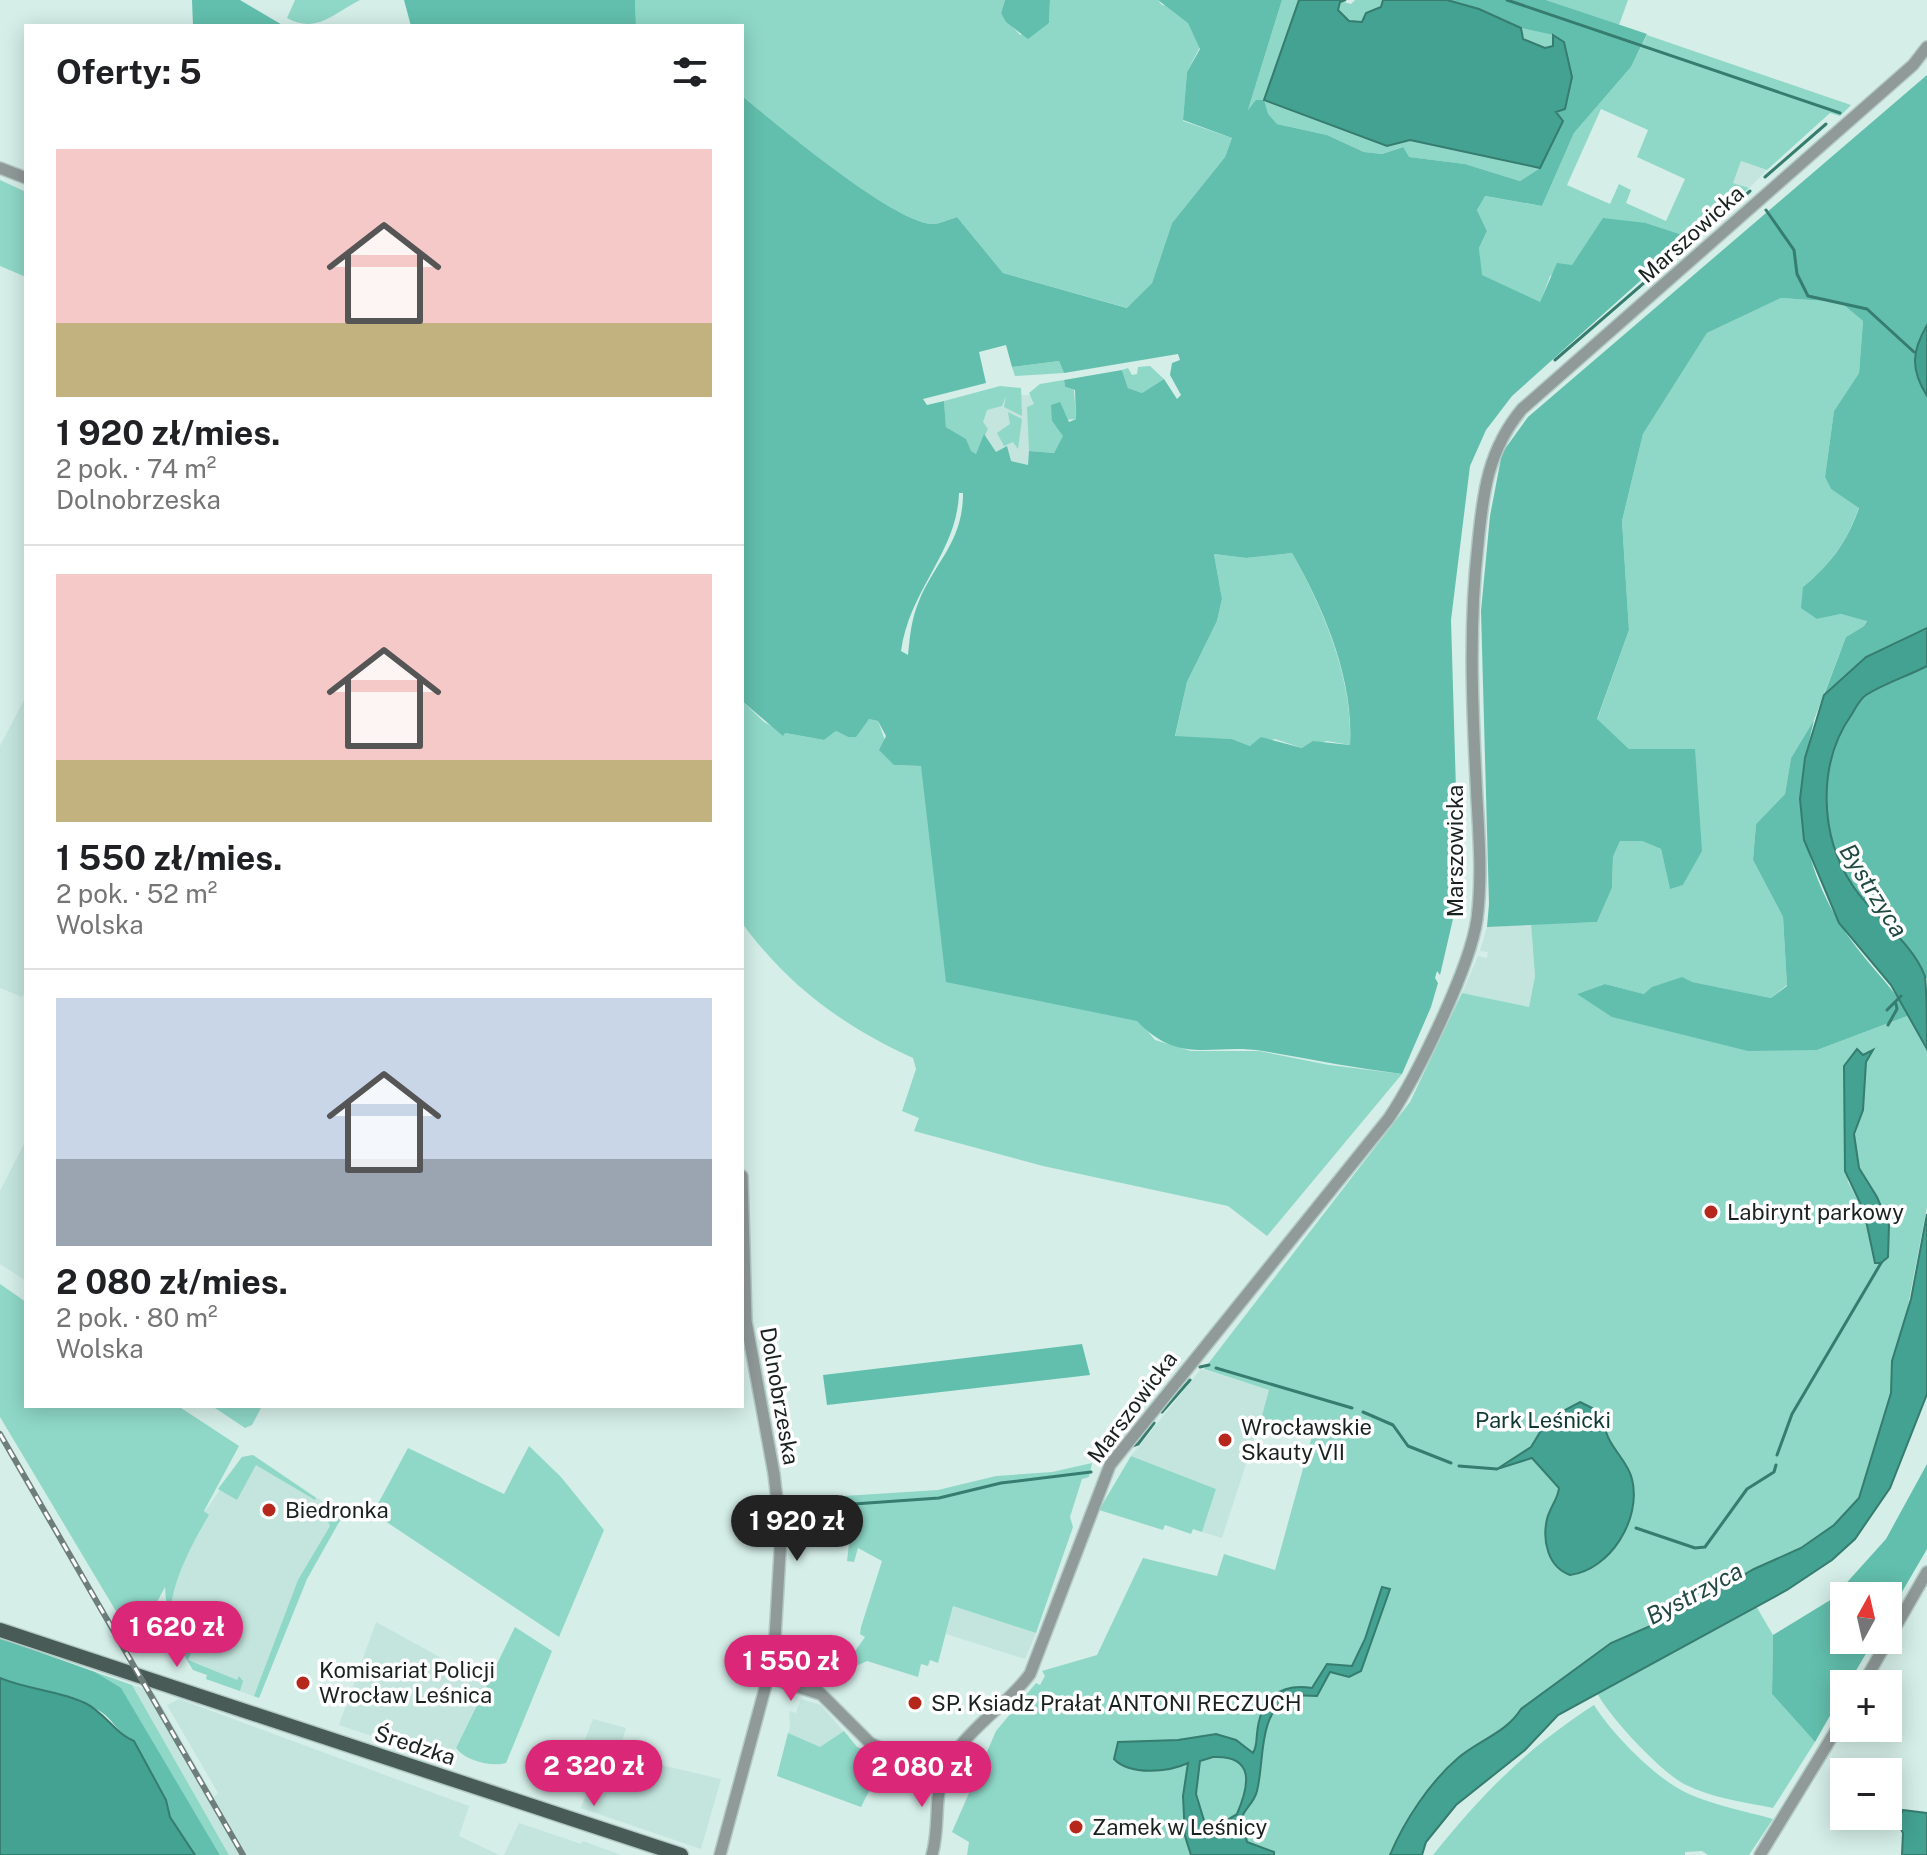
<!DOCTYPE html>
<html lang="pl">
<head>
<meta charset="utf-8">
<style>
  :root { --surface:#fff; --page:#f6f6f6; --text:#202124; --muted:#757577; --line:#e0e0e0; --accent:#db2777 }
  body { margin:0; font-family:"Public Sans",sans-serif; background:var(--page); color:var(--text); height:100vh; display:flex; flex-direction:column; font-size:30px; white-space:nowrap }
  * { box-sizing:border-box; margin:0 }
  p { font-size:26px; color:var(--muted) }
  .icon { flex:none; width:44px; height:44px; fill:none; stroke:currentColor; stroke-width:2; stroke-linecap:round; stroke-linejoin:round }
  .map { position:relative; flex:1; overflow:hidden }
  .panel { position:absolute; left:24px; top:24px; width:720px; height:1384px; display:flex; flex-direction:column; background:var(--surface); border-radius:0px; box-shadow:0 4px 20px #0003 }
  .panel>* { flex:none }
  .needle { width:52px; rotate:8deg }
  .controls { position:absolute; left:1830px; top:1582px; display:grid; gap:16px }
  .controls a { display:grid; place-items:center; width:72px; height:72px; border-radius:0px; background:var(--surface); box-shadow:0 4px 20px #0003; font-size:40px }
  .price { position:absolute; translate:-50% -68px; padding:0 18px; border-radius:28px; background:var(--accent); color:#fff; font-size:26px; line-height:52px; filter:drop-shadow(0 2px 4px #0008) }
  .price::after { content:''; position:absolute; left:50%; top:48px; width:24px; height:18px; margin-left:-12px; background:inherit; clip-path:polygon(0 0,100% 0,50% 100%) }
  .price.on { background:#222; color:#fff }
  ul { padding:0; list-style:none }
  li { display:grid; align-content:center; gap:16px; height:424px; padding:0 32px }
  li+li { border-top:2px solid var(--line) }
  li span { display:grid; place-items:center; height:248px; border-radius:0px; color:#555 }
  li>.icon { margin-inline-start:auto }
  span .icon { width:144px; height:144px; fill:#fffc; stroke-width:1 }
  li b { font-size:34px }
  h2 { display:flex; justify-content:space-between; align-items:center; height:96px; padding:0 32px; font-size:34px }
  .map>svg:first-child { display:block }
  .built { fill:#c3e5dd }
  .green { fill:#8fd8c8; fill-rule:evenodd }
  .forest { fill:#62bfad; fill-rule:evenodd }
  .water { fill:#43a291; stroke:#367c6f; stroke-width:2; fill-rule:evenodd }
  .lines { fill:none; stroke-linecap:round; stroke-linejoin:round }
  .stream { stroke:#367c6f; stroke-width:3 }
  .minor-casing { stroke:#b3c9c4; stroke-width:14 }
  .major-casing { stroke:#b3c9c4; stroke-width:17 }
  .minor { stroke:#909a98; stroke-width:11 }
  .major { stroke:#485b56; stroke-width:14 }
  .rail-casing { stroke:#6e7e7b; stroke-width:6 }
  .rail { stroke:#fff; stroke-width:3; stroke-dasharray:9; stroke-linecap:butt }
  .poi-dot { fill:#b6281c; stroke:#fff; stroke-width:3 }
  .labels { text-anchor:middle; dominant-baseline:central; stroke-width:7; stroke-linejoin:round; paint-order:stroke }
  .street-label { font-size:22px; fill:#192220; stroke:#fff }
  .poi-label { font-size:22px; fill:#192220; stroke:#fff; text-anchor:start }
  .park-label { font-size:22px; fill:#0e3a32; stroke:#fff }
  .water-label { font-size:24px; font-style:italic; fill:#204a42; stroke:#fff }
</style>
</head>
<body>
<div class="map">
<svg width="1927" height="1855" viewBox="0 0 1927 1855">
  <rect width="100%" height="100%" fill="#d5eee8"/>
  <!-- built -->
  <path class="built" d="M1741 161 1767 170 1749 188 1733 183Z
    M1008 393 1042 397 1052 476 969 454 932 405Z
    M26 696V990L22 997 0 988V746Z
    M1531 924 1535 976 1529 1007 1462 993 1478 956 1487 958 1488 952 1480 951 1487 927Z
    M26 1140V1281L0 1264V1191Z
    M1201 1369 1270 1390 1222 1538 1202 1532 1216 1489 1131 1456Z
    M253 1455 343 1515 307 1579 259 1698 206 1679 207 1675 193 1670 173 1636 165 1612 200 1519 242 1457Z
    M953 1606 1036 1633 1025 1659 946 1634Z
    M376 1622 487 1683 449 1762 339 1725Z
    M132 1685 153 1691 214 1797 218 1793 167 1705 179 1699 469 1806 459 1836 499 1855H229Z
    M801 1699 821 1705 857 1747 885 1759 861 1807 777 1776 790 1727 789 1711 796 1713Z
    M593 1719 626 1728 618 1755 721 1779 701 1849 581 1808 592 1777 573 1770Z
    M519 1823 581 1844 583 1841 621 1855H504Z"/>
  <!-- green -->
  <path class="green" d="M295 0H360C333 14 316 34 287 18Z
    M635 0H1005L1001 13 1020 35 1049 23 1050 0H1158L1162 5 1218 12 1187 72 1183 121 1232 138 1225 157 1172 223 1152 283 1128 308 1003 273 957 217C950 219 940 224 933 224 895 224 775 123 742 96V26H636Z
    M1282 0H1299L1265 99 1387 146 1410 140 1540 168 1520 181 1465 164 1408 157 1402 147 1382 154 1364 152 1327 135 1277 124 1255 106 1248 110Z
    M1355 0H1383L1381 7 1363 22 1349 21 1338 10 1340 1 1351 4Z
    M1546 0H1628L1619 25Z
    M1521 28 1553 35V47L1545 49 1523 38Z
    M1647 35 1851 105 1840 116 1830 113 1767 170 1741 161 1733 183 1749 188 1689 237 1646 223 1587 245 1572 265 1550 276 1540 303 1481 275 1479 248 1487 231 1477 210 1484 196 1542 206 1574 133 1631 67ZM1601 109 1648 130 1637 157 1685 179 1666 221 1626 203 1631 190 1619 184 1610 204 1567 185Z
    M0 180 26 192V277L0 266Z
    M1781 298 1840 302 1863 321 1859 373 1834 411 1825 477 1831 489 1859 507C1847 542 1831 564 1803 587L1817 619 1841 614 1867 620 1864 626 1846 637 1814 720 1791 758 1785 794 1756 824 1753 860 1783 917 1787 985 1771 998 1691 982 1644 994 1605 984 1577 994 1817 1050 1910 1015 1927 1049V1207L1906 1316 1892 1361 1891 1393 1859 1497 1834 1525 1801 1548 1754 1569 1671 1617 1521 1709C1506 1733 1479 1740 1458 1758 1430 1782 1404 1821 1390 1855H967L969 1842 952 1832 996 1731 1036 1683 1040 1685 1045 1676 1042 1671 1097 1655 1143 1558 1217 1576 1224 1554 1275 1570 1312 1436 1261 1419 1269 1390 1204 1369 1410 1102 1462 993 1529 1007 1535 976 1531 924 1597 922 1612 888 1613 857 1620 841H1642L1661 849 1670 888 1683 885 1702 850 1629 749 1597 720 1629 630 1622 521 1643 434 1707 333ZM1871 1049 1866 1062 1863 1110 1854 1134 1859 1168 1867 1182 1881 1263 1875 1262 1864 1211 1848 1182 1844 1151V1066L1854 1055H1867Z
    M1059 361 1064 373 1015 376 1012 367Z
    M1150 366 1164 379 1142 393 1128 388 1122 370 1128 368 1132 375 1137 374 1138 367Z
    M1064 380 1065 387 1074 390 1076 419 1052 421 1064 436 1054 453 1029 451 1027 407 1034 404 1029 393 1040 384Z
    M1000 386 1021 388 1022 416 1004 407 1006 396 1002 406 987 410 983 422 988 429 976 454 970 451 966 439 946 427 944 401Z
    M1008 412 1022 419 1018 449 1013 442 1004 446 997 433 1010 424Z
    M1292 553C1324 610 1353 679 1350 745L1327 741 1302 748 1275 739 1250 746 1232 739 1175 737 1187 682 1217 621 1222 599 1214 554 1246 558Z
    M742 701 764 722 785 733 824 740 836 731 848 737 869 719 878 721 894 765 921 766 1155 1040 1191 1051H1259L1329 1065 1402 1074 1267 1236 1228 1206 1043 1166 914 1131 919 1118 902 1111 916 1069 913 1058C843 1026 788 986 742 923Z
    M0 1284 26 1302V1406H178L239 1446 204 1511 209 1515C191 1545 143 1630 191 1653L188 1660 237 1680 239 1676 243 1681 240 1691 206 1679 207 1675 193 1670C174 1638 167 1623 165 1587L135 1643 0 1417Z
    M212 1406H262L252 1425 245 1428Z
    M529 1446 561 1477 604 1530 559 1637 373 1513 408 1448 504 1494Z
    M253 1455 316 1498 315 1500 256 1465 237 1500 218 1489 242 1457Z
    M1131 1456 1216 1489 1202 1532 1193 1529 1191 1534 1165 1525 1163 1530 1099 1510Z
    M1092 1463 1089 1477 1082 1479 1070 1517 1073 1527 1036 1633 953 1606 938 1663 930 1660 928 1666 921 1664 918 1677 867 1661 839 1674 865 1637 860 1634 861 1627 882 1561 858 1548 854 1562 847 1561 850 1535 795 1532 796 1499 938 1490 996 1476 1052 1472Z
    M336 1510 343 1515 307 1579 259 1698 254 1696 298 1580 330 1526 326 1517Z
    M1756 1606 1773 1635 1772 1694 1815 1742 1773 1808C1744 1802 1711 1798 1684 1784 1660 1771 1608 1716 1596 1691Z
    M515 1627 552 1651 506 1763C491 1767 466 1761 456 1748Z
    M95 1672 132 1685 229 1855H220L121 1689Z
    M1594 1705C1612 1734 1658 1781 1689 1794 1716 1806 1745 1811 1773 1819L1749 1855H1708L1702 1851 1685 1852V1855H1433C1482 1794 1527 1748 1594 1705Z
    M844 1731 857 1747 885 1759 861 1807 777 1776 788 1733 820 1747Z"/>
  <!-- forest -->
  <path class="forest" d="M192 0H240L284 26H193Z
    M404 0H635L636 26H411Z
    M1005 0H1050L1049 23 1028 39 1006 22 1001 13Z
    M1158 0H1282L1248 110 1256 100H1264L1268 114 1277 124 1327 135 1364 152 1382 154 1403 147 1409 157 1465 164 1520 181 1540 168 1557 115 1564 42 1553 35 1521 28 1479 9 1447 0H1546L1647 34 1631 67 1574 133 1542 206 1485 196 1477 210 1487 231 1479 248 1482 275 1540 302 1557 263 1572 265 1603 218 1646 223 1689 237 1512 396 1486 430 1470 466 1451 620 1459 893 1440 975 1437 971 1435 978 1438 983 1431 1007 1402 1074C1355 1068 1309 1059 1263 1051 1211 1043 1180 1066 1137 1021L946 982 921 766 894 765 879 750 886 736 878 721 869 719 856 737H848L836 731 824 740 785 733 783 736 742 701V96C775 123 895 224 933 224 940 224 950 219 957 217L1003 273 1127 308 1152 283 1172 223 1225 157 1232 138 1183 120 1187 72 1200 49 1188 23ZM1006 345 1012 367 1059 361 1064 373 1178 354 1180 360 1172 363 1170 375 1181 395 1177 399 1164 379 1142 393 1128 388 1122 370 1064 380 1065 387 1075 390 1076 419 1069 422 1060 402 1051 405 1052 421 1063 436 1054 453 1029 451 1028 465 1011 461 1007 446 996 452 984 434 976 454 971 451 966 439 946 427 944 401 927 405 923 399 986 383 979 352ZM959 493H963C963 542 936 560 919 601 911 620 910 636 908 655L901 651C910 588 957 553 959 493ZM1292 553C1324 609 1354 679 1350 745L1313 741 1302 748 1261 737 1250 746 1232 739 1175 736 1187 682 1217 621 1222 599 1214 554 1246 558Z
    M1927 75V325C1912 351 1910 369 1927 396V628L1866 657 1824 695 1846 637 1864 626 1867 621 1841 614 1817 619 1801 608 1803 587C1831 564 1847 542 1859 508L1831 489 1825 477 1834 411 1859 373 1863 321 1840 302 1781 298 1707 333 1643 434 1622 521 1629 630 1597 719 1629 749H1695L1702 851 1683 885 1670 889 1661 849 1642 841H1620L1613 857 1612 888 1597 922 1487 927 1489 904 1481 611 1490 516 1502 453 1528 417Z
    M1927 666V979C1908 944 1878 919 1854 888 1818 840 1817 762 1851 714 1855 708 1860 699 1866 695 1884 683 1908 676 1927 666Z
    M1814 720C1795 796 1798 853 1839 922 1859 956 1889 982 1910 1015L1817 1050 1748 1051 1612 1017 1577 994 1605 984 1644 994 1652 987 1682 977 1692 982 1771 998 1787 986 1783 917 1753 860 1756 824 1785 794 1791 758Z
    M1082 1344 1090 1375 827 1405 823 1375Z
    M1927 1464V1549L1888 1616V1596H1844V1640H1874L1848 1684H1844V1691L1815 1742 1772 1694 1773 1635 1832 1599 1886 1539Z
    M0 1638 95 1672 121 1688 220 1855H195L170 1817 166 1800 134 1741C118 1735 112 1716 96 1709 65 1694 31 1692 0 1678Z"/>
  <!-- water -->
  <path class="water" d="M1299 0H1346L1340 2 1338 10 1349 21 1362 22 1366 13 1381 7 1383 0H1447L1479 9 1521 28 1523 39 1545 48 1553 46V35L1564 42 1572 77 1565 109 1556 112 1563 121 1540 168 1410 140 1387 146 1264 100Z
    M1927 325V396C1910 369 1912 351 1927 325Z
    M1927 628V666C1908 676 1885 683 1866 695 1860 699 1856 707 1852 714 1817 763 1819 836 1853 886 1874 918 1911 940 1925 976 1927 995 1927 1028 1927 1049L1891 985 1839 923 1804 840 1800 799 1805 758 1824 695 1866 657Z
    M1857 1049 1863 1055 1873 1050 1866 1062 1863 1110 1854 1134 1859 1168 1877 1197 1889 1225 1888 1257 1881 1263H1875L1864 1211 1845 1171 1844 1066Z
    M1927 1214V1394L1890 1488 1855 1539 1832 1560 1787 1590 1558 1715 1525 1750 1456 1805 1426 1842 1422 1855H1390C1404 1821 1430 1782 1458 1758 1479 1740 1506 1733 1521 1709L1611 1643 1671 1617 1754 1569 1801 1548 1834 1525 1859 1498 1891 1393 1892 1361 1911 1299Z
    M1580 1402 1600 1412C1603 1421 1605 1432 1610 1441 1617 1454 1629 1465 1632 1479 1642 1519 1610 1570 1570 1575 1548 1567 1542 1541 1547 1519 1550 1507 1558 1499 1559 1488L1532 1458 1497 1469 1531 1447 1548 1419Z
    M1382 1587 1390 1589 1361 1671 1349 1677 1330 1672 1317 1696 1290 1695C1257 1715 1265 1759 1257 1791 1254 1803 1246 1807 1242 1817L1247 1842 1274 1852V1855H1191L1185 1836 1183 1796 1188 1763C1169 1772 1130 1776 1114 1759L1118 1742 1178 1740 1216 1734 1236 1740 1253 1753C1257 1746 1256 1742 1257 1734 1260 1699 1279 1683 1312 1688L1327 1664 1352 1666 1365 1639ZM1213 1757C1256 1755 1249 1786 1237 1814L1210 1830 1206 1827 1196 1794 1200 1761Z
    M0 1678C28 1690 58 1690 85 1703 104 1712 117 1735 134 1741L166 1800 170 1817 195 1855H0Z
    M1903 1810 1927 1813V1855H1902L1903 1833 1897 1821Z"/>
  <g class="lines">
    <!-- stream -->
    <path class="stream" d="M1507 0 1840 113
      M1765 177 1826 124
      M1766 210 1794 250 1797 274 1808 296 1867 309 1914 352
      M1555 360 1750 191
      M1887 1010 1901 996
      M1888 1025 1897 1009 1896 1004
      M1200 1367 1209 1365
      M1216 1368 1352 1408
      M1162 1412 1190 1380
      M1363 1412 1393 1425 1408 1446 1451 1463
      M1107 1438 1110 1439
      M1132 1446 1138 1444 1154 1423
      M1777 1455 1792 1414 1881 1263
      M1459 1466 1497 1469
      M797 1508 939 1498 1001 1483 1091 1472
      M1636 1528 1695 1548 1705 1547 1747 1489 1774 1472 1776 1465"/>
    <!-- minor casing -->
    <g class="minor-casing">
      <path id="minor" d="M0 168 26 178
        M1888 1640 1927 1572
        M774 1655 801 1674 870 1743 944 1778
        M768 1677 820 1694
        M1863 1684 1888 1640
        M720 1855 774 1655 781 1535 774 1474 746 1321 742 1176
        M932 1855C939 1830 935 1809 940 1786 952 1736 1002 1712 1030 1674L1110 1465 1389 1118C1417 1076 1470 968 1477 919 1483 873 1478 826 1476 780 1472 700 1469 623 1478 544 1483 492 1488 450 1522 409L1913 65 1927 47
        M1760 1855 1844 1717"/>
    </g>
    <!-- major casing -->
    <g class="major-casing">
      <path id="major" d="M0 1630 681 1855"/>
    </g>
    <!-- minor -->
    <use href="#minor" class="minor"/>
    <!-- major -->
    <use href="#major" class="major"/>
    <!-- rail casing -->
    <g class="rail-casing">
      <path id="rail" d="M0 1434 243 1855"/>
    </g>
    <!-- rail -->
    <use href="#rail" class="rail"/>
  </g>
  <!-- markers -->
  <g class="poi-dot">
    <circle cx="1711" cy="1212" r="8"/>
    <circle cx="1225" cy="1440" r="8"/>
    <circle cx="269" cy="1510" r="8"/>
    <circle cx="303" cy="1683" r="8"/>
    <circle cx="915" cy="1703" r="8"/>
    <circle cx="1076" cy="1827" r="8"/>
  </g>
  <g class="labels">
    <!-- street labels -->
    <g class="street-label">
      <text transform="translate(1691 234) rotate(-42)">Marszowicka</text>
      <text transform="translate(1455 851) rotate(-90)">Marszowicka</text>
      <text transform="translate(780 1396) rotate(80)">Dolnobrzeska</text>
      <text transform="translate(1132 1407) rotate(-53)">Marszowicka</text>
      <text transform="translate(415 1745) rotate(18)">Średzka</text>
    </g>
    <!-- poi labels -->
    <g class="poi-label">
      <text x="1727" y="1212">Labirynt parkowy</text>
      <text x="1241" y="1427">Wrocławskie<tspan x="1241" dy="25">Skauty VII</tspan></text>
      <text x="285" y="1510">Biedronka</text>
      <text x="319" y="1670">Komisariat Policji<tspan x="319" dy="25">Wrocław Leśnica</tspan></text>
      <text x="931" y="1703">SP. Ksiadz Prałat ANTONI RECZUCH</text>
      <text x="1092" y="1827">Zamek w Leśnicy</text>
    </g>
    <!-- park labels -->
    <g class="park-label">
      <text x="1543" y="1420">Park Leśnicki</text>
    </g>
    <!-- water labels -->
    <g class="water-label">
      <text transform="translate(1874 890) rotate(58)">Bystrzyca</text>
      <text transform="translate(1694 1593) rotate(-28)">Bystrzyca</text>
    </g>
  </g>
</svg>
<div class="controls">
<a><svg class="needle" viewBox="-14 -14 28 28"><path d="M0-13l5 13h-10z" fill="#e53935"/><path d="M0 13l5-13h-10z" fill="#757577"/></svg></a>
<a>+</a>
<a>−</a>
</div>
<b class="price on" style="left:797px;top:1563px">1 920 zł</b>
<b class="price" style="left:177px;top:1669px">1 620 zł</b>
<b class="price" style="left:791px;top:1703px">1 550 zł</b>
<b class="price" style="left:594px;top:1808px">2 320 zł</b>
<b class="price" style="left:922px;top:1809px">2 080 zł</b>
<section class="panel">
<h2>Oferty: 5<svg class="icon" aria-label="filters" viewBox="0 0 24 24"><path d="M4 7h16M4 17h16"/><circle cx="9" cy="7" r="2"/><circle cx="15" cy="17" r="2"/></svg></h2>
<ul>
<li><span style="background:linear-gradient(#f6c9c9 70%,#c2b280 0)"><svg class="icon" aria-label="home" viewBox="0 0 24 24"><path d="M3 11l9-7 9 7M6 9v11h12V9"/></svg></span><div><b>1 920 zł/mies.</b><p>2 pok. · 74 m²</p><p>Dolnobrzeska</p></div></li>
<li><span style="background:linear-gradient(#f6c9c9 75%,#c2b280 0)"><svg class="icon" aria-label="home" viewBox="0 0 24 24"><path d="M3 11l9-7 9 7M6 9v11h12V9"/></svg></span><div><b>1 550 zł/mies.</b><p>2 pok. · 52 m²</p><p>Wolska</p></div></li>
<li><span style="background:linear-gradient(#c9d6e8 65%,#9aa5b1 0)"><svg class="icon" aria-label="home" viewBox="0 0 24 24"><path d="M3 11l9-7 9 7M6 9v11h12V9"/></svg></span><div><b>2 080 zł/mies.</b><p>2 pok. · 80 m²</p><p>Wolska</p></div></li>
</ul>
</section>
</div>
</body>
</html>
